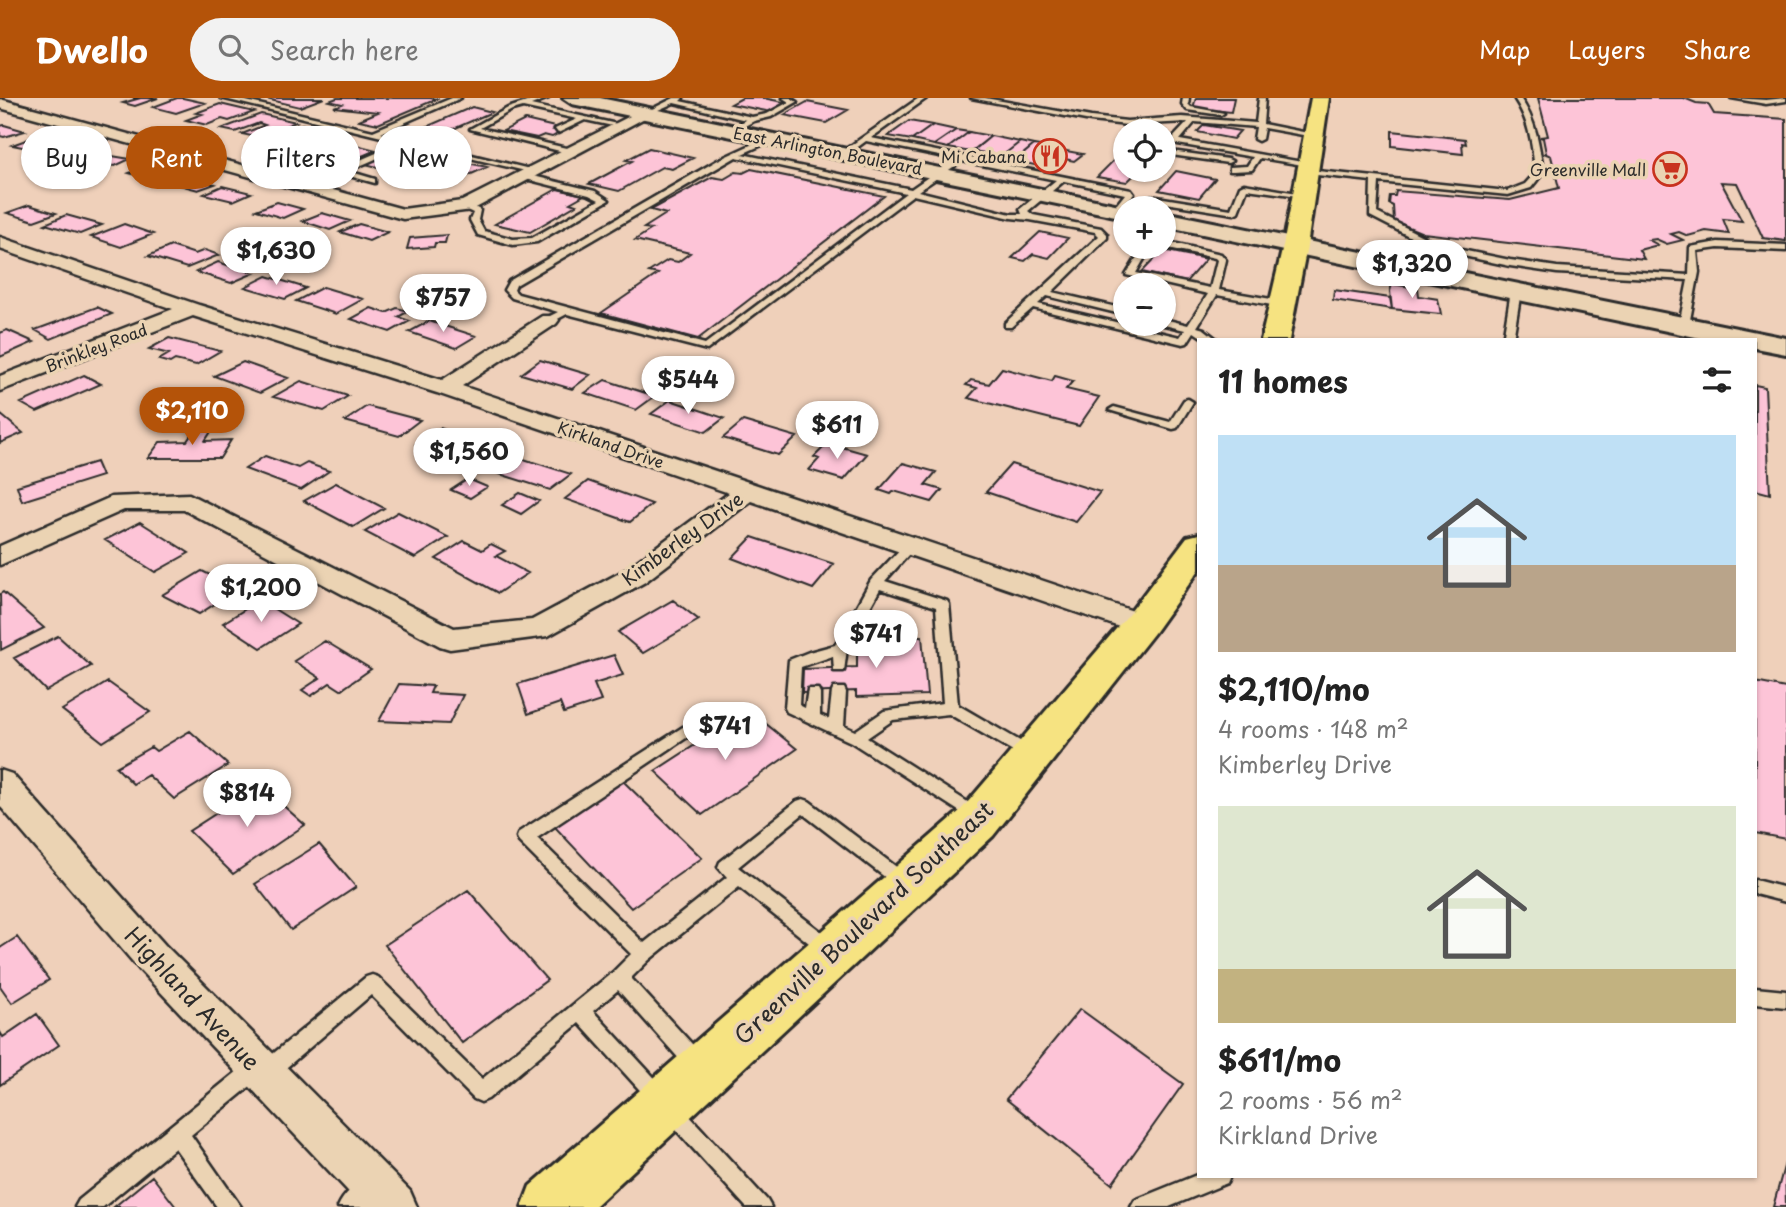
<!DOCTYPE html>
<html lang="en">
<head>
<meta charset="utf-8">
<style>
  :root { --surface:#fff; --page:#f2f2f2; --text:#222; --muted:#767676; --accent:#b45309 }
  body { margin:0; font-family:"Playpen Sans",sans-serif; background:var(--page); color:var(--text); height:100vh; display:flex; flex-direction:column; font-size:26px; white-space:nowrap }
  * { box-sizing:border-box; margin:0 }
  p { font-size:23px; color:var(--muted) }
  .icon { flex:none; width:38px; height:38px; fill:none; stroke:currentColor; stroke-width:2; stroke-linecap:round; stroke-linejoin:round }
  .map { position:relative; flex:1; overflow:hidden }
  .side { position:absolute; left:1197px; top:240px; width:560px; height:840px; display:flex; flex-direction:column; background:var(--surface); border-radius:0px; box-shadow:0 2px 5px #0004 }
  .side>* { flex:none }
  .banner { position:absolute; left:21px; top:28px; width:665px; height:63px; display:flex; gap:14px }
  .controls { position:absolute; left:1113px; top:21px; display:grid; gap:14px }
  .controls a { display:grid; place-items:center; width:63px; height:63px; border-radius:50%; background:var(--surface); box-shadow:0 2px 5px #0004; font-size:35px }
  .price { position:absolute; translate:-50% -60px; padding:0 16px; border-radius:24px; background:#fff; color:#222; font-size:23px; line-height:46px; filter:drop-shadow(0 2px 4px #0008) }
  .price::after { content:''; position:absolute; left:50%; top:42px; width:21px; height:16px; margin-left:-10px; background:inherit; clip-path:polygon(0 0,100% 0,50% 100%) }
  .price.selected { background:var(--accent); color:#fff }
  ul { padding:0; list-style:none }
  li { display:grid; align-content:center; gap:14px; height:371px; padding:0 21px }
  li span { display:grid; place-items:center; height:217px; border-radius:0px; color:#555 }
  li>.icon { margin-inline-start:auto }
  span .icon { width:126px; height:126px; fill:#fffc; stroke-width:1 }
  li b { font-size:30px }
  h2 { display:flex; justify-content:space-between; align-items:center; height:84px; padding:0 21px; font-size:30px }
  .tag { padding:0 24px; border-radius:32px; background:var(--surface); box-shadow:0 2px 5px #0004; font-size:24px; line-height:63px }
  .tag.selected { background:var(--accent); color:#fff }
  header { display:flex; align-items:center; gap:42px; box-sizing:border-box; height:98px; padding:0 35px; background:var(--accent); color:#fff }
  header strong { font-size:33px }
  nav { display:flex; gap:38px; margin-inline-start:auto; font-size:24px }
  .search { width:490px; height:63px; background:var(--page); display:flex; align-items:center; gap:18px; box-sizing:border-box; padding:0 24px; border-radius:38px; color:var(--muted); font-size:26px }
  .map>svg:first-child { display:block }
  .building { fill:#fdc4d7; stroke:#2b2b2b; stroke-width:2 }
  .lines { fill:none; stroke-linecap:round; stroke-linejoin:round }
  .service-casing { stroke:#2b2b2b; stroke-width:5 }
  .minor-casing { stroke:#2b2b2b; stroke-width:5 }
  .secondary-casing { stroke:#2b2b2b; stroke-width:6 }
  .trunk-casing { stroke:#2b2b2b; stroke-width:6 }
  .service { fill:#ebd3b3; fill-rule:evenodd }
  .minor { fill:#ebd3b3; fill-rule:evenodd }
  .secondary { fill:#ebd3b3; fill-rule:evenodd }
  .trunk { fill:#f6e381; fill-rule:evenodd }
  .labels { text-anchor:middle; dominant-baseline:central; stroke-width:7; stroke-linejoin:round; paint-order:stroke }
  .far-street-label { font-size:16px; fill:#2b2b2b; stroke:#ebd3b3 }
  .far-poi-label { font-size:16px; fill:#2b2b2b; stroke:#ebd3b3; text-anchor:end }
  .street-label { font-size:19px; fill:#2b2b2b; stroke:#ebd3b3 }
  .near-street-label { font-size:23px; fill:#2b2b2b; stroke:#ebd3b3 }
</style>
</head>
<body>
<header>
<strong>Dwello</strong>
<div class="search"><svg class="icon" aria-label="search" viewBox="0 0 24 24"><circle cx="10" cy="10" r="6"/><path d="M15 15l6 6"/></svg>Search here</div>
<nav><a>Map</a><a>Layers</a><a>Share</a></nav>
</header>
<div class="map">
<svg width="1786" height="1109" viewBox="0 0 1786 1109">
  <rect width="100%" height="100%" fill="#efd0ba"/>
  <filter id="ink" filterUnits="userSpaceOnUse"><feTurbulence type="fractalNoise" baseFrequency=".0143" numOctaves="2"/><feDisplacementMap in="SourceGraphic" scale="14" xChannelSelector="R" yChannelSelector="G"/><feConvolveMatrix kernelMatrix="1 2 1 2 8 2 1 2 1" color-interpolation-filters="sRGB"/></filter>
  <g filter="url(#ink)">
    <!-- building -->
    <path class="building" d="M133 0H158L135 8 123 5 137 1Z
      M177 0H183L205 5 176 15 153 9Z
      M262 0H324L300 9Z
      M337 0H430L437 1 378 26 359 22 378 14 334 9 342 6 329 3Z
      M742 0H763L788 5 771 14 731 6Z
      M1196 0H1234L1231 14 1193 10Z
      M1538 0H1684L1696 5 1708 6 1714 16 1786 21V143L1763 140 1737 85 1721 84 1742 123 1723 121 1729 136 1706 133 1688 138 1679 134 1671 136 1683 142 1667 146 1656 141 1649 142 1658 147 1639 152 1644 161 1423 135 1394 123 1393 108 1389 106 1390 98H1395L1396 93 1510 102 1559 90 1551 58 1544 55H1546L1543 40 1540 39 1548 38Z
      M807 4 848 12 826 25 784 17Z
      M220 6 254 14 229 23 222 21 207 27 186 22 202 16 196 15Z
      M472 9 492 14 424 44 403 39Z
      M261 16 296 24 256 39 242 36 265 27 259 25 235 34 221 31Z
      M525 22 559 30 554 32 561 34 552 39 544 37 537 40 503 33Z
      M909 23 933 27 912 42 888 38Z
      M302 26 316 30 277 45 263 41Z
      M4 27 25 33 4 39 0 38V28Z
      M933 27 956 32 934 47 912 42Z
      M1204 27 1240 33 1233 41 1197 34Z
      M326 32 339 34 303 50 284 46Z
      M956 32 969 34 948 50 934 47Z
      M1392 33 1465 41 1466 46 1462 45 1463 56 1392 48Z
      M969 34 991 38 971 54 948 50Z
      M37 38 52 41 43 44 49 45 33 51 12 47Z
      M991 38 1020 44 1002 58 973 53Z
      M340 43 376 52 346 65 309 55Z
      M1020 44 1034 47 1017 61 1002 58Z
      M1034 47 1083 56 1074 63 1061 60 1049 70 1015 63Z
      M92 48 90 56 67 59 69 55 59 56 60 52Z
      M649 50 693 60 672 71 662 69 619 93 589 86 632 63 626 62Z
      M400 51 430 57 395 73 365 66Z
      M112 58 130 61 115 68 97 65Z
      M442 58 459 62 422 80 405 76Z
      M1115 61 1125 63V72H1139L1127 84 1097 79Z
      M468 65 487 69 447 87 430 83Z
      M150 67 174 74 154 82 129 75Z
      M751 71 884 98 698 241 601 215 658 176 649 174 668 162 678 164 690 155 635 142 652 131 644 130 666 116 651 112 712 79 724 81 736 74 743 75Z
      M1176 73 1215 81 1199 100 1159 92Z
      M196 81 215 86 198 92 180 87Z
      M222 88 251 95 233 103 204 96Z
      M557 91 584 97 570 105 576 107 530 134 495 126Z
      M277 104 303 111 283 120 256 112Z
      M29 107 56 115 34 123 7 115Z
      M322 115 350 123 330 132 302 123Z
      M66 117 102 127 80 136 45 126Z
      M124 126 153 136 121 149 91 139Z
      M359 126 388 134 369 143 340 134Z
      M1040 134 1068 140 1049 160 1033 156 1025 163 1012 160Z
      M447 137 445 145H435L434 149 407 151 410 140Z
      M171 148 195 156 205 152 219 157 187 170 148 158Z
      M1163 152 1206 161 1186 184 1142 174Z
      M218 164 233 169 241 165 249 168 242 171 254 175 231 185 196 174Z
      M267 178 306 190 285 201 245 189Z
      M1392 186 1418 190 1419 198 1438 201 1441 216 1392 211 1390 193Z
      M323 189 363 201 336 216 296 203Z
      M1334 192 1390 200 1392 211 1333 202Z
      M97 209 112 216 51 241 35 232Z
      M371 210 386 215 397 210 409 213 398 219 410 223 390 234 351 221Z
      M429 223 476 238 456 250 409 234Z
      M7 232 34 244 0 259V235Z
      M169 240 220 253 196 267 175 262 170 265 159 262 169 256 149 251Z
      M540 262 590 277 572 291 521 276Z
      M243 264 288 280 260 295 214 278Z
      M1002 270 1052 283 1055 278 1073 283 1066 291 1099 299 1079 328 968 300 977 290 966 287 971 282 989 286Z
      M84 277 101 286 37 314 21 305Z
      M605 282 655 298 636 312 585 295Z
      M301 283 348 298 324 313 273 299Z
      M1755 287 1765 289 1770 396 1755 392Z
      M670 302 724 320 706 334 651 316Z
      M367 308 420 322 399 338 345 323Z
      M0 316 23 335 0 345Z
      M743 323 797 339 778 357 723 340Z
      M214 329 205 343 231 342 220 360H148L160 344 187 343 196 330Z
      M440 330 494 350 472 365 453 358 443 364 431 360 439 354 416 346Z
      M828 345 867 356 844 382 809 372 819 361 814 359Z
      M511 357 571 376 550 392 490 373Z
      M265 358 298 370 307 365 329 373 301 392 245 371Z
      M96 364 102 378 22 403 17 388Z
      M903 365 936 374 925 387 942 392 932 404 894 393 891 396 879 392Z
      M1011 366 1100 394 1076 424 986 394Z
      M468 381 487 389 470 400 451 392Z
      M588 383 652 406 630 424 565 401Z
      M336 385 384 410 353 429 304 403Z
      M520 395 539 403 521 416 502 407Z
      M398 414 448 439 415 460 365 434Z
      M140 424 189 455 155 474 105 442Z
      M752 439 834 466 813 491 732 460Z
      M464 443 482 452 491 446 505 453 496 458 528 475 498 495 436 461Z
      M202 473 238 491 199 516 162 497Z
      M3 494 44 530 1 552 0 496Z
      M260 502 298 526 261 550 223 525Z
      M673 502 699 522 643 555 618 534Z
      M58 538 91 568 46 593 14 560Z
      M922 538 927 597 856 599V593L802 595 803 571 857 569V540Z
      M325 543 371 571 341 592 330 585 311 598 302 592 320 580 294 563Z
      M614 557 623 577 594 586 601 603 564 615 560 605 528 616 518 586Z
      M108 584 150 614 103 644 62 612Z
      M1755 584 1786 590V741L1755 735Z
      M399 586 433 588 430 595 463 597 449 626 379 623Z
      M749 612 797 651 702 717 655 673Z
      M190 633 228 667 174 701 148 677 133 686 116 669 151 649 156 653Z
      M623 683 702 760 631 810 554 728Z
      M260 687 305 727 233 776 189 733Z
      M319 746 356 789 291 832 255 786Z
      M468 792 547 882 462 945 385 847Z
      M17 839 49 882 12 905 0 888V850Z
      M1080 911 1183 986 1112 1086 1006 1001Z
      M37 916 59 947 0 987V934L3 939Z
      M1785 1065 1786 1109H1773Z
      M152 1078 176 1109H114Z"/>
    <g class="lines">
      <!-- service casing -->
      <g class="service-casing">
        <path id="service" d="M221 0H233L373 33 452 0H461L381 35 538 73 534 75 410 46 348 73 375 81V85L342 76 305 91H302V87L402 44Z
          M539 0H549L531 7 626 28 622 30 585 22 558 35 555 31 577 21 523 9 512 12 480 30 575 52V56H572L470 31 508 10Z
          M674 0H683L680 3 752 19 767 16 789 4 783 0H791L797 4 771 19 754 23 732 35 729 31 746 22 674 5 649 16 644 15Z
          M919 0H927L871 40 1131 92 1134 96 1117 113 1113 111 1125 96 1064 83 1028 113 1033 117 1101 130 1107 136V140L1052 194 1125 211V217L1047 198 1038 206 1180 239 1185 232 1160 226H1164V221L1188 227 1208 196 1126 177 1143 149H1151L1136 175 1210 190 1217 162 1215 160 1164 149V143L1221 156 1226 162 1219 192 1283 203 1288 206 1283 209 1217 197 1197 229 1204 231 1218 242H1206L1194 234 1187 245 1183 246 1033 210 1011 229H1005V225L1099 138 1095 134 1030 122 1011 120 913 97 707 252 567 216 552 224H546V220L558 214 512 200 504 192 509 183 718 62 770 38 774 40 773 42 742 56 911 91 954 61 866 43 847 57 840 55ZM736 59 906 95 705 246 518 196 514 192 516 187ZM962 63 1056 82 1020 111 1022 116H1011L918 93Z
          M971 0H985L1091 19 1127 23 1182 19 1256 25 1259 0H1265L1263 26 1318 37 1314 39 1264 30 1262 41 1258 43 1254 41 1256 29 1195 24 1180 42 1313 66 1309 68 1260 60 1252 72 1233 73H1230V69L1247 68 1253 59 1172 45V41L1188 24 1127 27 1091 23Z
          M1183 0H1189L1188 6 1191 9 1224 15 1221 17 1187 12 1182 6Z
          M1514 0H1520C1536 22 1540 49 1543 75L1531 90 1508 97 1379 84 1377 115 1442 148 1510 162 1557 169 1689 177 1690 149 1718 144 1786 147V153L1718 150 1697 153 1699 174 1689 227 1684 230 1679 227 1688 182 1557 175 1510 168 1436 152 1370 118 1371 83 1308 76 1304 74 1308 72 1507 93 1525 86 1535 75C1533 48 1529 22 1514 0Z
          M1731 0 1766 2 1786 0V3L1766 6Z
          M1164 52 1228 61 1232 63 1228 65 1164 56Z
          M525 76 595 93 609 102 537 144 513 147 478 137 470 122 473 115 463 110V106H469L480 112 478 122 484 133 513 141 532 140 599 102 589 97 522 80 521 78Z
          M1244 86 1309 97 1305 99 1247 91 1238 114 1234 116 1153 103 1146 110H1138L1151 98 1231 111 1240 88Z
          M1516 190 1521 193 1513 242H1503L1511 193Z
          M1188 301 1193 304 1177 330 1173 331 1109 312 1114 309 1170 324 1184 302Z
          M911 443 917 447 885 483 947 503 949 506 958 607 1037 653 1040 657 1037 661H1027L949 616 893 622 867 640 985 715 987 720 985 725 979 726 851 644 787 614 785 610 789 562 809 554 835 547 871 482 907 444ZM880 491 936 509 943 605 884 613 855 633 844 628 846 594 844 590H834L832 594 829 621 820 617V595L818 591H808L805 610 799 607 801 569 833 558 834 573H844L847 551Z
          M714 609 719 610 721 614 719 618 537 740 644 845 727 779 718 769 720 764 797 703 803 701 809 703 911 780 913 785 911 790 905 792 899 790 803 716 738 769 836 845 839 851 836 857 830 859 824 857 739 789 649 862 631 880 704 959 707 966 704 973 697 975 690 973 618 892 593 913 767 1102 771 1109H746L579 925 488 1001 481 1004 474 1001 371 897 273 981 266 983 259 981 191 1037 241 1109H217L175 1050 103 1109H75L79 1102 249 964 256 962 263 964 366 879 372 877 378 879 482 981 613 874 631 856 519 744 517 739 519 734Z
          M1755 782 1786 790V804L1755 796Z
          M1755 890 1786 893V909L1755 906Z
          M1199 1076V1078H1230L1227 1085 1169 1109H1131L1135 1102Z
          M368 1080 375 1083 378 1090 375 1097 364 1109H338C343 1097 356 1085 368 1080Z"/>
      </g>
      <!-- minor casing -->
      <g class="minor-casing">
        <path id="minor" d="M0 1 403 111 462 103 642 12 647 11 654 15 472 112 403 121 0 10Z
          M0 139 199 207 442 282 542 218H556L559 222 556 226 462 288 1151 519 1155 526 1151 533 1141 536 1131 533 751 403 645 484 548 538 450 551 440 548 184 412H124L0 467V448L111 399 189 396 454 530 532 522 625 472 729 395 437 295 193 218 0 293V278L173 211 0 151Z
          M0 672 12 676 165 847 410 1093 417 1109H363L139 871 0 708Z"/>
      </g>
      <!-- secondary casing -->
      <g class="secondary-casing">
        <path id="secondary" d="M563 0H600L1134 110H1125V120L572 6Z
          M1164 114 1786 240V256L1755 250V242H1710L1164 128Z"/>
      </g>
      <!-- trunk casing -->
      <g class="trunk-casing">
        <path id="trunk" d="M1311 0H1329L1307 148 1289 242H1261L1283 148Z
          M1199 436V472L1154 535 993 738 594 1109H522L530 1088 961 712 1128 517 1187 439Z"/>
      </g>
      <!-- service -->
      <use href="#service" class="service"/>
      <!-- minor -->
      <use href="#minor" class="minor"/>
      <!-- secondary -->
      <use href="#secondary" class="secondary"/>
      <!-- trunk -->
      <use href="#trunk" class="trunk"/>
    </g>
  </g>
  <!-- icons -->
  <defs>
    <g id="restaurant-ring" transform="scale(1.75)"><circle r="9.5" fill="#ebd3b3" stroke="#c8321e" stroke-width="1.5"/><path d="M-5-6h1v4h1v-4h1v4h1v-4h1v5L-1.5 .5V6h-2V.5L-5-1ZM5-6V6H3V1.5H1.5Q1.5-4 5-6Z" fill="#c8321e"/></g>
    <g id="supermarket-ring" transform="scale(1.75)"><circle r="9.5" fill="#ebd3b3" stroke="#c8321e" stroke-width="1.5"/><path d="M-6-5.5h2.5l.6 2H6L4.5 2H-2.5L-4.4-4H-6ZM-1.5 3.2a1.3 1.3 0 1 0 .1 0ZM3 3.2a1.3 1.3 0 1 0 .1 0Z" fill="#c8321e"/></g>
  </defs>
  <g fill-rule="evenodd">
    <use href="#restaurant-ring" x="1050" y="58"/>
    <use href="#supermarket-ring" x="1670" y="71"/>
  </g>
  <g class="labels">
    <!-- far-street labels -->
    <g class="far-street-label">
      <text transform="translate(828 52) rotate(11)">East Arlington Boulevard</text>
      <text transform="translate(96 249) rotate(-21)">Brinkley Road</text>
      <text transform="translate(611 346) rotate(19)">Kirkland Drive</text>
    </g>
    <!-- far-poi labels -->
    <g class="far-poi-label">
      <text x="1026" y="58">Mi Cabana</text>
      <text x="1646" y="71">Greenville Mall</text>
    </g>
    <!-- street labels -->
    <g class="street-label">
      <text transform="translate(682 440) rotate(-36)">Kimberley Drive</text>
    </g>
    <!-- near-street labels -->
    <g class="near-street-label">
      <text transform="translate(863 824) rotate(-43)">Greenville Boulevard Southeast</text>
      <text transform="translate(193 900) rotate(47)">Highland Avenue</text>
    </g>
  </g>
</svg>
<div class="controls">
<a><svg class="icon" aria-label="locate" viewBox="0 0 24 24"><circle cx="12" cy="12" r="6"/><path d="M12 2v4M12 18v4M2 12h4M18 12h4"/></svg></a>
<a>+</a>
<a>−</a>
</div>
<b class="price" style="left:276px;top:189px">$1,630</b>
<b class="price" style="left:1412px;top:202px">$1,320</b>
<b class="price" style="left:443px;top:236px">$757</b>
<b class="price" style="left:688px;top:318px">$544</b>
<b class="price selected" style="left:192px;top:349px">$2,110</b>
<b class="price" style="left:837px;top:363px">$611</b>
<b class="price" style="left:469px;top:390px">$1,560</b>
<b class="price" style="left:261px;top:526px">$1,200</b>
<b class="price" style="left:876px;top:572px">$741</b>
<b class="price" style="left:725px;top:664px">$741</b>
<b class="price" style="left:247px;top:731px">$814</b>
<div class="banner">
<a class="tag">Buy</a>
<a class="tag selected">Rent</a>
<a class="tag">Filters</a>
<a class="tag">New</a>
</div>
<section class="side">
<h2>11 homes<svg class="icon" aria-label="filters" viewBox="0 0 24 24"><path d="M4 7h16M4 17h16"/><circle cx="9" cy="7" r="2"/><circle cx="15" cy="17" r="2"/></svg></h2>
<ul>
<li><span style="background:linear-gradient(#bfe0f5 60%,#b9a48a 0)"><svg class="icon" aria-label="home" viewBox="0 0 24 24"><path d="M3 11l9-7 9 7M6 9v11h12V9"/></svg></span><div><b>$2,110/mo</b><p>4 rooms · 148 m²</p><p>Kimberley Drive</p></div></li>
<li><span style="background:linear-gradient(#dfe7d0 75%,#c2b280 0)"><svg class="icon" aria-label="home" viewBox="0 0 24 24"><path d="M3 11l9-7 9 7M6 9v11h12V9"/></svg></span><div><b>$611/mo</b><p>2 rooms · 56 m²</p><p>Kirkland Drive</p></div></li>
</ul>
</section>
</div>
</body>
</html>
